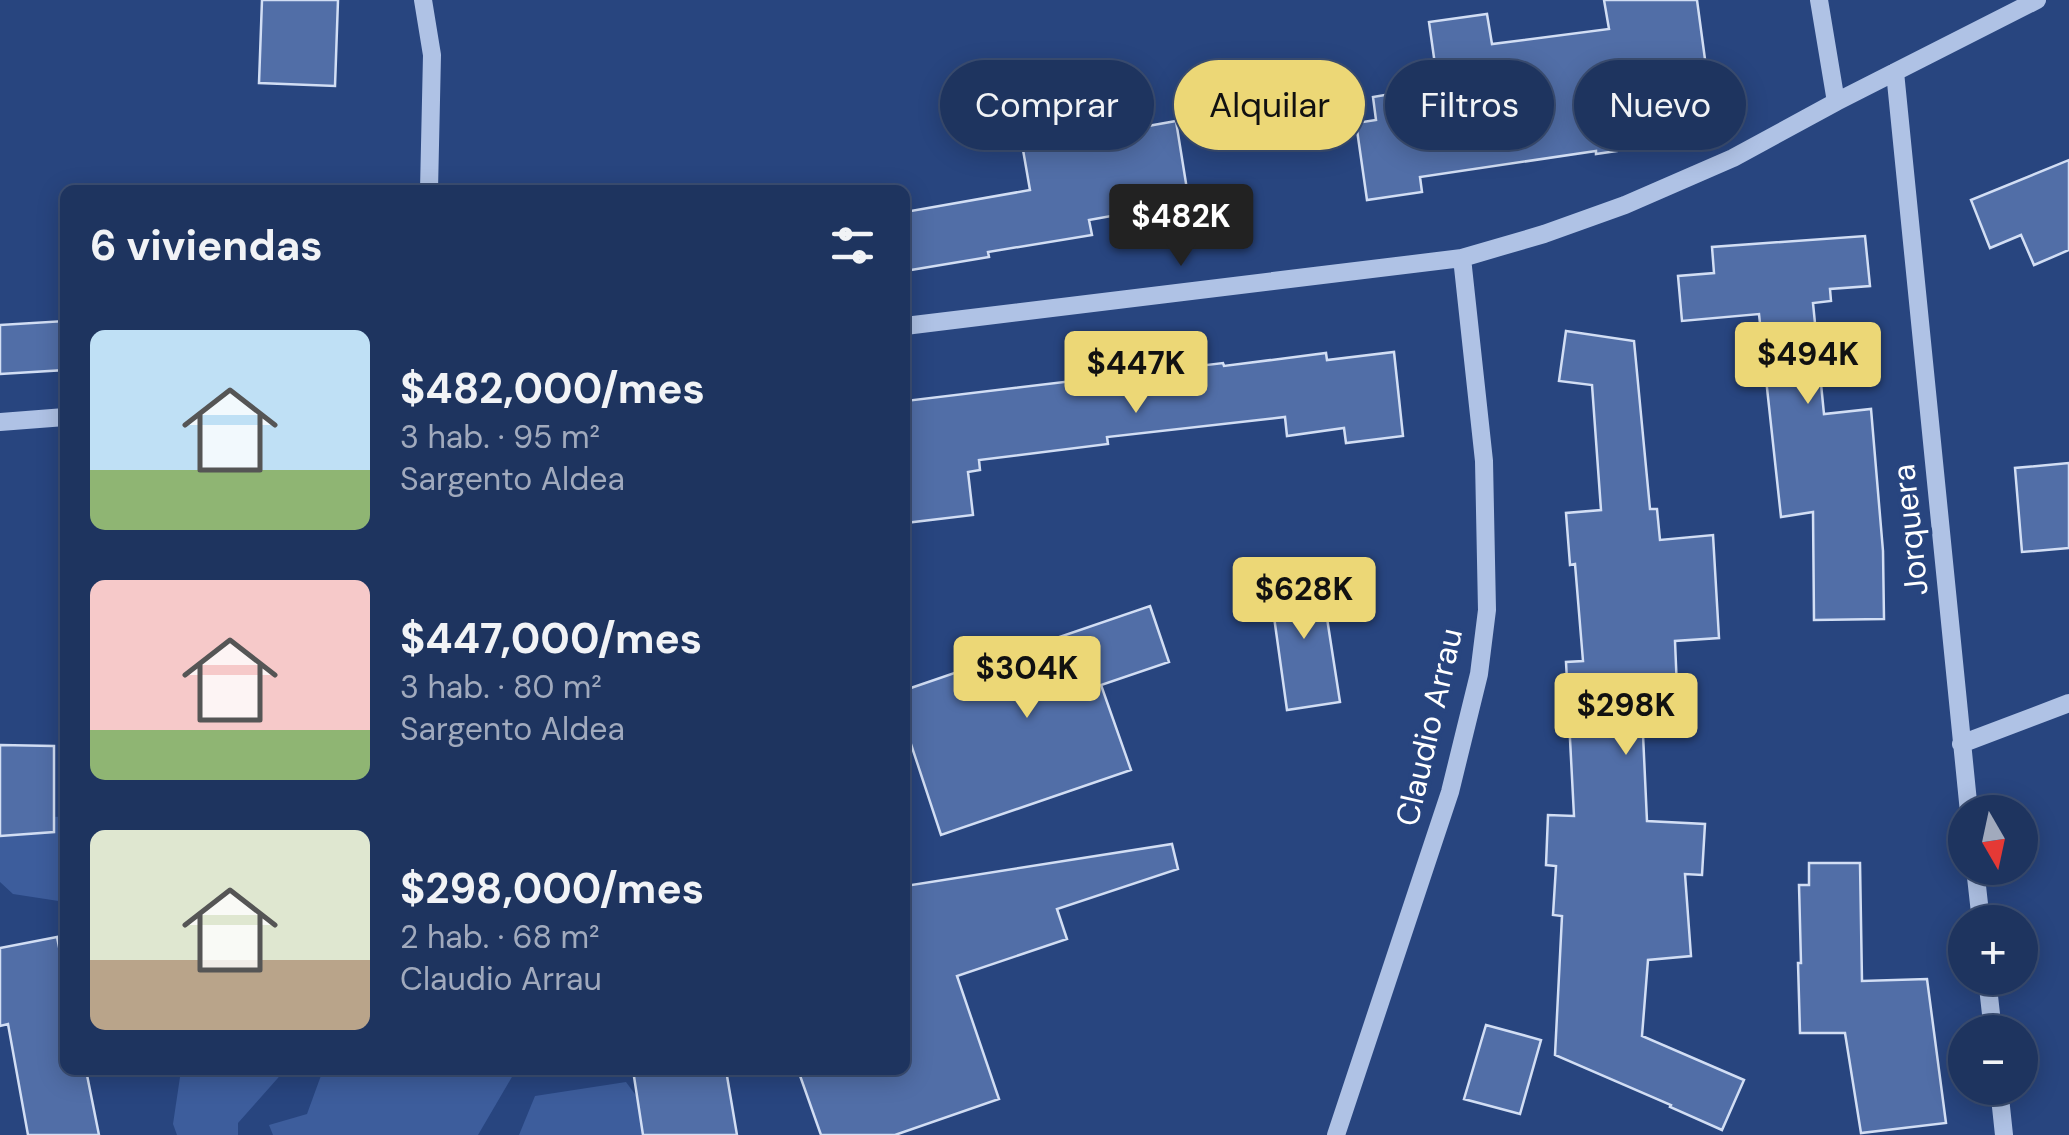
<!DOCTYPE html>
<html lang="es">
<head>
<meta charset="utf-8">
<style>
  :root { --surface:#1e345f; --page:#263c65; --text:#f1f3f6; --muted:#a1aabd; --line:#3c4f74; --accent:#ecd776 }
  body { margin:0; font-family:"DM Sans",sans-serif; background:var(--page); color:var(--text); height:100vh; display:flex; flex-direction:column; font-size:38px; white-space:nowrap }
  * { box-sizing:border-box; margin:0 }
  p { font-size:32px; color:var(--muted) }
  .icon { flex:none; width:55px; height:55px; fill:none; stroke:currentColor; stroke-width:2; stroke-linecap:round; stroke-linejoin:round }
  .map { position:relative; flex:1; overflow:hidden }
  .sheet { position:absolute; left:60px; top:185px; width:850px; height:890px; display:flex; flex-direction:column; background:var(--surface); border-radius:15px; box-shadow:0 5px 25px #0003,0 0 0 2px var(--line) }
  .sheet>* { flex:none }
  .guide { position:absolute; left:940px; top:60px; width:950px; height:90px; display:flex; gap:20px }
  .needle { width:65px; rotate:171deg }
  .controls { position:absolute; left:1948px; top:795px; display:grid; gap:20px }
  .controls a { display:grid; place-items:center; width:90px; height:90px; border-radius:50%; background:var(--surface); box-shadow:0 5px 25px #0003,0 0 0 2px var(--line); font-size:50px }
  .price { position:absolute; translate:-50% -85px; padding:0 22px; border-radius:10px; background:var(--accent); color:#111; font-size:32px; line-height:65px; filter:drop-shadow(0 2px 5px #0008) }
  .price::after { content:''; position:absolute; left:50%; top:60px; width:30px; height:22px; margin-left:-15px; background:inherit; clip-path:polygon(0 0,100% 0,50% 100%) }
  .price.current { background:#222; color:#fff }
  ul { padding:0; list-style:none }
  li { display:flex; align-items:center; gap:30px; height:250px; padding:0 30px }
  li span { display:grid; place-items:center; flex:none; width:280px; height:200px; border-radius:15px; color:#555 }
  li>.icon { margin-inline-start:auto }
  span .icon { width:120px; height:120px; fill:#fffc; stroke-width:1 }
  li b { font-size:42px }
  h2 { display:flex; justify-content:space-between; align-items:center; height:120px; padding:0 30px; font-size:42px }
  .tag { padding:0 35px; border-radius:45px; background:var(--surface); box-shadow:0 5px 25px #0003,0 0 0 2px var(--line); font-size:35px; line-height:90px }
  .tag.current { background:var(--accent); color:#111 }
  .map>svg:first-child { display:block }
  .green { fill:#3d5d9c }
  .building { fill:#516ea7; stroke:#d2def4; stroke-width:2.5 }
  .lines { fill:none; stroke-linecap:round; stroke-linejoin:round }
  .minor { stroke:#afc2e5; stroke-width:18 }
  .labels { text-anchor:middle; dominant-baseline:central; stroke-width:8; stroke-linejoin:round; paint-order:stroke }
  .street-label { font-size:32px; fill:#fff; stroke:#28457f }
</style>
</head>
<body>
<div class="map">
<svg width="2069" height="1135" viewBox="0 0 2069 1135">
  <rect width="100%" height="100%" fill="#28457f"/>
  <!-- green -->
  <path class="green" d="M14 816 65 817V902L13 894 0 882V824Z
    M196 1070H285L238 1123V1135H177L173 1124 180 1077Z
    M323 1070H516L478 1135H273L269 1125 307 1114Z
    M626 1082 661 1129 655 1135H519L535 1096Z"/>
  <!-- building -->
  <path class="building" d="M262 0H338L335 86 259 83Z
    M1604 0H1697L1714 126 1656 134 1658 145 1596 154V151L1420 177 1422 192 1367 200 1356 123 1376 120 1373 97 1438 86 1429 22 1487 14 1492 44 1609 29Z
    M1176 121 1189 202 1089 220 1092 235 988 252 989 257 905 271V212L1030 190 1022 144 1074 135 1075 139Z
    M2069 160V250L2034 265 2021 235 1990 248 1971 200Z
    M1865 236 1870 286 1830 289 1831 301 1813 303 1824 414 1871 409 1883 551 1884 619 1814 620 1813 512 1781 517 1759 314 1682 321 1678 276 1714 273 1712 247Z
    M65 321V370L0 374V325Z
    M1566 331 1634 341 1650 509H1657L1660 540 1713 535 1719 638 1675 641 1677 689 1641 691 1647 821 1705 824 1702 875 1685 874 1691 956 1648 960 1642 1036 1744 1080 1722 1130 1670 1107 1671 1105 1555 1055 1562 916 1553 915 1556 866 1546 865 1548 815 1574 816 1566 662 1583 661 1575 564 1570 565 1566 513 1601 510 1592 385 1559 381Z
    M1394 352 1403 436 1346 443 1344 428 1287 436 1285 417 1107 437 1108 444 979 460 980 470 968 472 973 515 905 523V401L1223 363 1224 366 1326 353 1327 360Z
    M2069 463V548L2022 552 2015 468Z
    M1320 573 1340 702 1287 710 1269 581Z
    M1150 606 1169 662 1101 685 1131 770 941 835 905 726V690Z
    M0 745 54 746V832L0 836Z
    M1172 844 1178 869 1057 909 1067 939 957 976 999 1099 895 1135H821L798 1070H905V886Z
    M1809 863H1860L1862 981 1927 979 1946 1123 1861 1133 1845 1033H1800L1798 963H1801L1799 885H1809Z
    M57 937 65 977V1070H86L99 1135H28L8 1024 0 1026V948Z
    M1486 1025 1541 1040 1520 1114 1464 1099Z
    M633 1070H726L737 1135H643Z"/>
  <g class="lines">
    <!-- minor -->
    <path class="minor" d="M423 0 432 55 429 190
      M1819 0 1836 102
      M1895 72 1969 812
      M905 326 1462 258 1544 234 1625 205 1733 158 1836 102 2037 0
      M0 422 65 417
      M1961 744 2069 703
      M1975 868 1981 922
      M1987 978 1993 1032
      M1999 1088 2004 1135
      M1336 1135 1450 792 1479 674 1487 610 1484 461 1462 258"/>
  </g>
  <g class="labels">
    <!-- street labels -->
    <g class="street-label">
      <text transform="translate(1910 530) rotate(-96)">Jorquera</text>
      <text transform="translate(1429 727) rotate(-77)">Claudio Arrau</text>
    </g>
  </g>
</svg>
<div class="controls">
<a><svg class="needle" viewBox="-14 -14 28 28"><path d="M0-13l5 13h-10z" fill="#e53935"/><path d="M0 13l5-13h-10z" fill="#a1aabd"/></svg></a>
<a>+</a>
<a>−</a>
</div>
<b class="price current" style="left:1181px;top:269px">$482K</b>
<b class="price" style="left:1808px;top:407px">$494K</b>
<b class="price" style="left:1136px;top:416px">$447K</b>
<b class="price" style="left:1304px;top:642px">$628K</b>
<b class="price" style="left:1027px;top:721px">$304K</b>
<b class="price" style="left:1626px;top:758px">$298K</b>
<div class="guide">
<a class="tag">Comprar</a>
<a class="tag current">Alquilar</a>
<a class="tag">Filtros</a>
<a class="tag">Nuevo</a>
</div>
<section class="sheet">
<h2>6 viviendas<svg class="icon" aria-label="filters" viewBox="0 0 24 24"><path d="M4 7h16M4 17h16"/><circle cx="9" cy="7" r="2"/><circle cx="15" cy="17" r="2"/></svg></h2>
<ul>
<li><span style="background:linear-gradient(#bfe0f5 70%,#8fb573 0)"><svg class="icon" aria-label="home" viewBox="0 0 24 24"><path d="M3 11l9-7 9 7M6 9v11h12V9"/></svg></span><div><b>$482,000/mes</b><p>3 hab. · 95 m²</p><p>Sargento Aldea</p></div></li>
<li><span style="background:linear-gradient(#f6c9c9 75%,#8fb573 0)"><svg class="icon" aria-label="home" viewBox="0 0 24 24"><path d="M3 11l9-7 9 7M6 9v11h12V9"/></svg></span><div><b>$447,000/mes</b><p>3 hab. · 80 m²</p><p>Sargento Aldea</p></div></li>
<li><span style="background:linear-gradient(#dfe7d0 65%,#b9a48a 0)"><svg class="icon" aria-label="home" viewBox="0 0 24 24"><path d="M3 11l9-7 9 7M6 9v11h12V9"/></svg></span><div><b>$298,000/mes</b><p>2 hab. · 68 m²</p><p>Claudio Arrau</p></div></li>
</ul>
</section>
</div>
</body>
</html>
